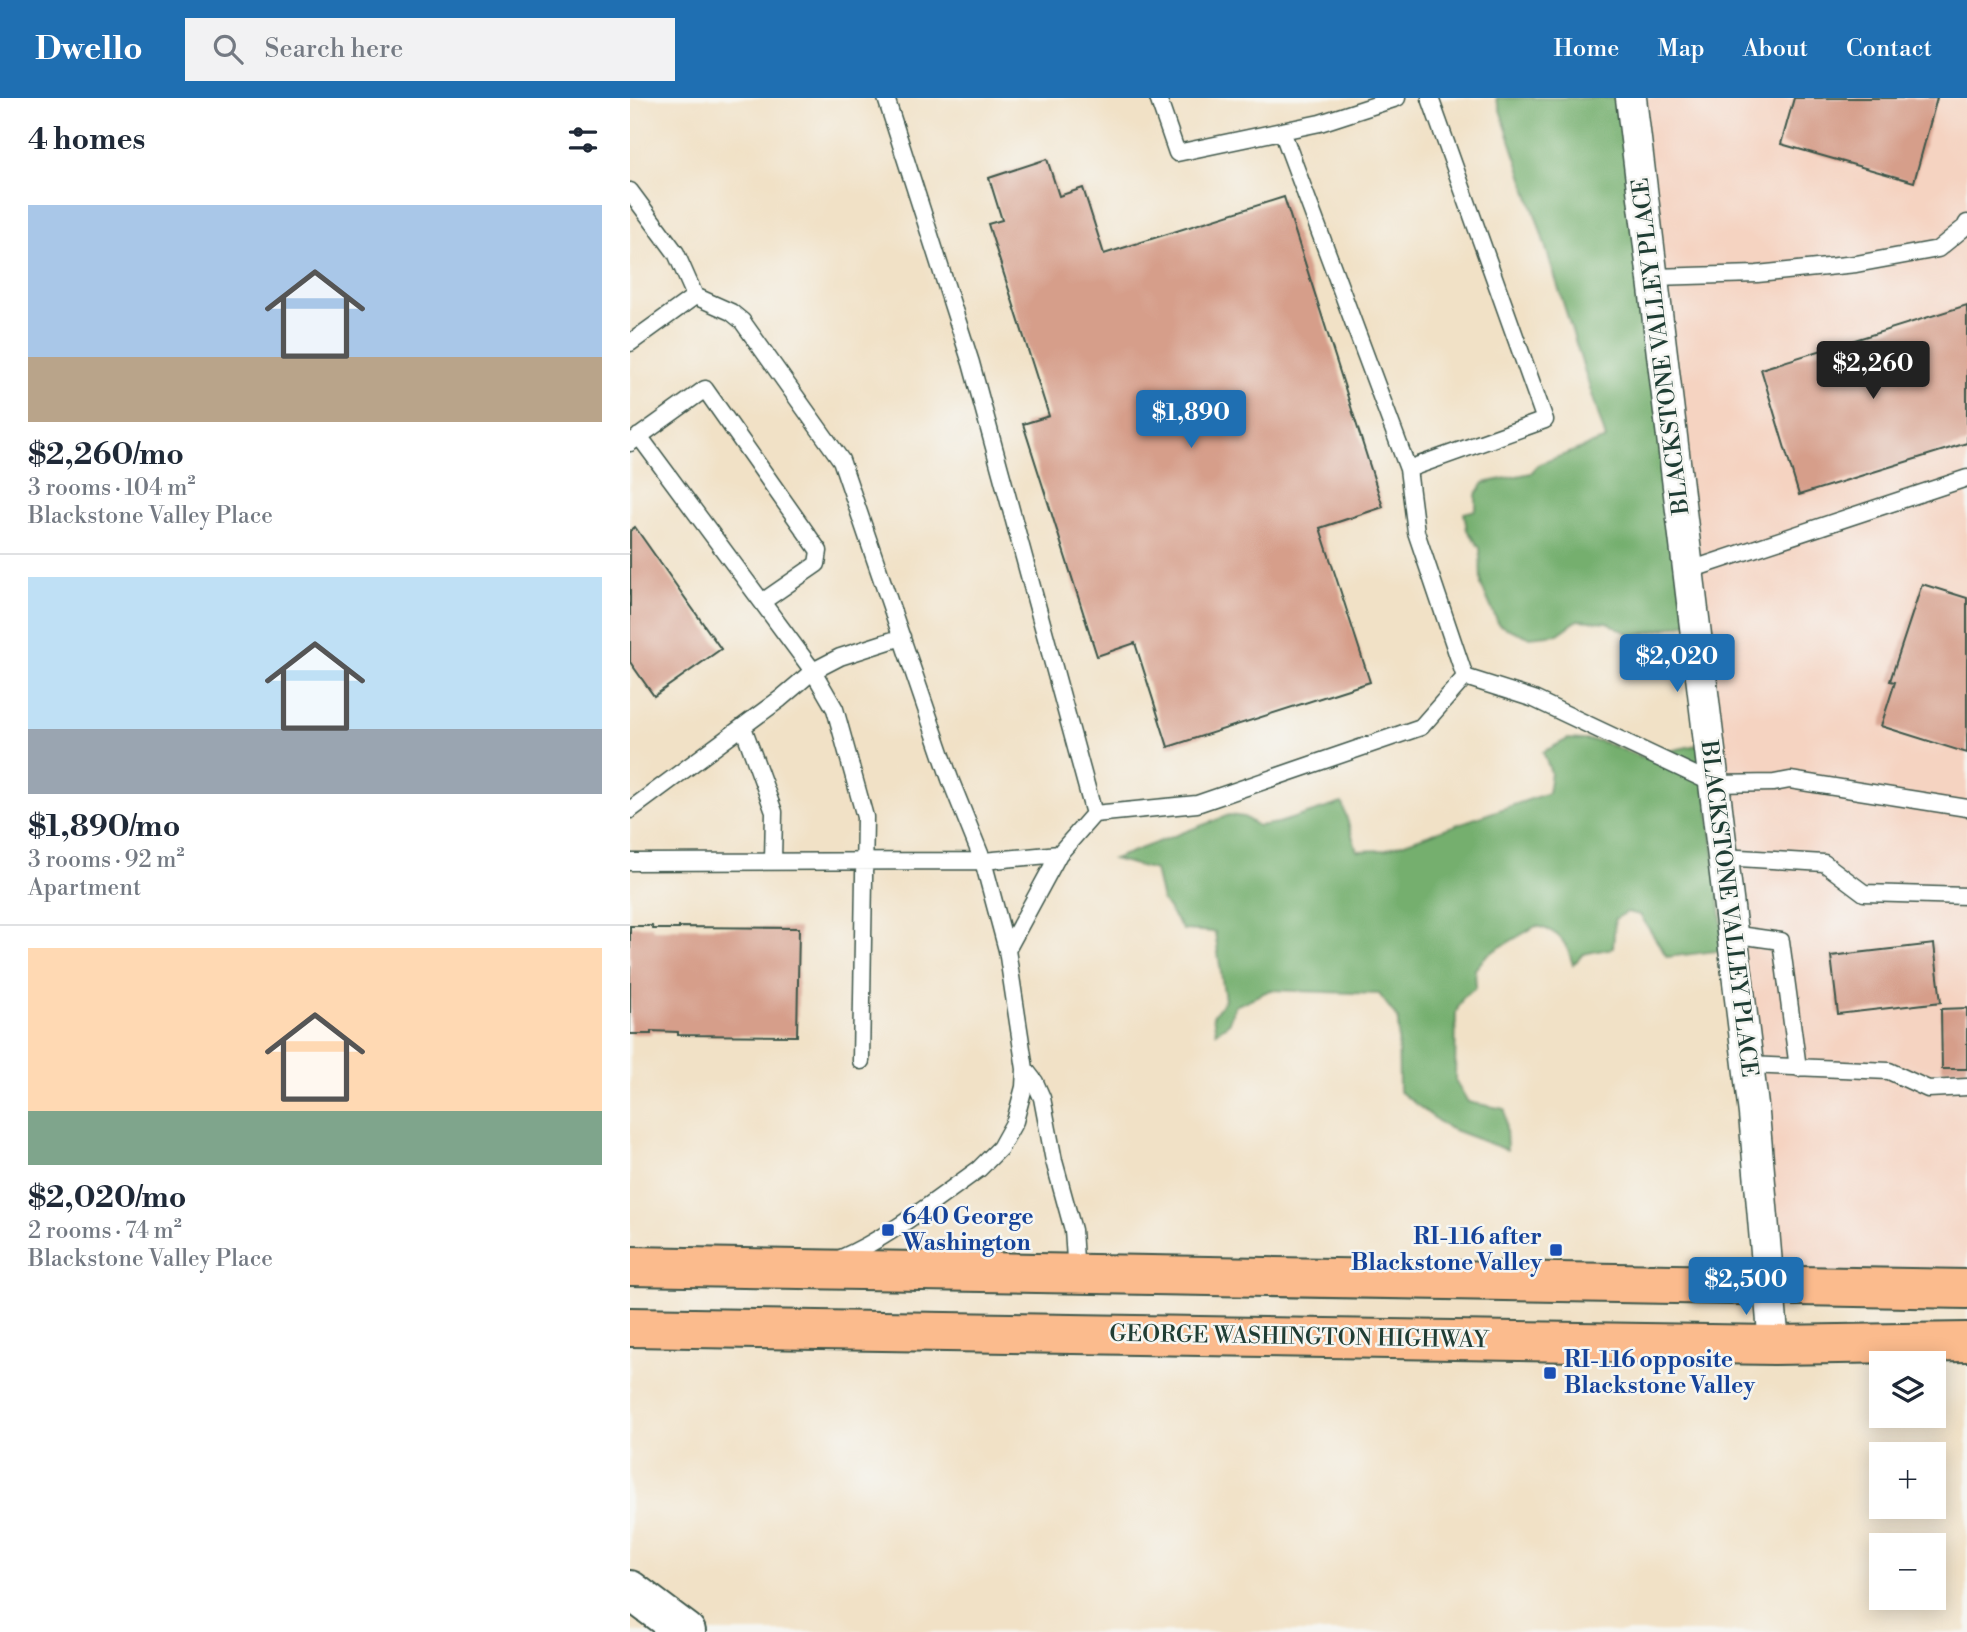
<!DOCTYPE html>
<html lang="en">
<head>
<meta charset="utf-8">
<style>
  :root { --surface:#fff; --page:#f2f2f3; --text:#1f2937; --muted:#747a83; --line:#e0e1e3; --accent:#1f6fb2 }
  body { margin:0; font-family:"Libre Bodoni",serif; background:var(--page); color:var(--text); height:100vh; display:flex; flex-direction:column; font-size:26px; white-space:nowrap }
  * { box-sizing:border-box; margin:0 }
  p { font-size:23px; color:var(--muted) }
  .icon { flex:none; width:38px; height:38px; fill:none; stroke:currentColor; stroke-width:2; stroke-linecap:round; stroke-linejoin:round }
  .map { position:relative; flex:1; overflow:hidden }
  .panel { display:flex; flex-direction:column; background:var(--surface); width:630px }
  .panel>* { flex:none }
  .controls { position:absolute; left:1239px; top:1253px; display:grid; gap:14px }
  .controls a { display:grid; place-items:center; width:77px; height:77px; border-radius:0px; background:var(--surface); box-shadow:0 4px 18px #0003; font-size:35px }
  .price { position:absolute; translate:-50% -60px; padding:0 16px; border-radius:7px; background:var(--accent); color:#fff; font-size:23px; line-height:46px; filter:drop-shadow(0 2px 4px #0008) }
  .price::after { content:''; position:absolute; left:50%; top:42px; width:21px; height:16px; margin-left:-10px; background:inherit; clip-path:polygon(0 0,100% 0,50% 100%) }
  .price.current { background:#222; color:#fff }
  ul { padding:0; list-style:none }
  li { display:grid; align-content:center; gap:14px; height:371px; padding:0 28px }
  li+li { border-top:2px solid var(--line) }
  li span { display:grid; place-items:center; height:217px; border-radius:0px; color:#555 }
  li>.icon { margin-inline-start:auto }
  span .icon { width:126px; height:126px; fill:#fffc; stroke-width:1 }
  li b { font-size:30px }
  h2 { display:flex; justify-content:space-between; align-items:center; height:84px; padding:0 28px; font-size:30px }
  header { display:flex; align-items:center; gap:42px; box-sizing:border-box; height:98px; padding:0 35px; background:var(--accent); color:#fff }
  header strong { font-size:33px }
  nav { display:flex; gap:38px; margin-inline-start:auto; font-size:24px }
  .search { width:490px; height:63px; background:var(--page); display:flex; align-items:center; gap:18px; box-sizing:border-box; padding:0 24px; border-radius:0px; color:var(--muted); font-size:26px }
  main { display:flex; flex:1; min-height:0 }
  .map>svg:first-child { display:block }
  .built { fill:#f5d3c1 }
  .forest { fill:#74af6e; stroke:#4a7651; stroke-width:2 }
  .building { fill:#d69e8a }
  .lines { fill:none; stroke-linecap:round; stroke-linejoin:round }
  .service-casing { stroke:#3e564a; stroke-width:19 }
  .minor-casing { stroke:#3e564a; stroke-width:33 }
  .tertiary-casing { stroke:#3e564a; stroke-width:42 }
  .primary-casing { stroke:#3e564a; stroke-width:42 }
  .service { stroke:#fff; stroke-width:16 }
  .minor { stroke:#fff; stroke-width:30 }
  .tertiary { stroke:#fff; stroke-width:38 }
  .primary { stroke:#fbbb8d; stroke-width:38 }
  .transit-dot { fill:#1a4fb4; stroke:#f6f6f2; stroke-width:2.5 }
  .labels { text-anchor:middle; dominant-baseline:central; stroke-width:5; stroke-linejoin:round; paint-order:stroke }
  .street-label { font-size:23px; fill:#1f3d34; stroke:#f6f6f2 }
  .transit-label { font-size:23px; font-weight:bold; fill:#164399; stroke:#f6f6f2; text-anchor:start }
</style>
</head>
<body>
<header>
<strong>Dwello</strong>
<div class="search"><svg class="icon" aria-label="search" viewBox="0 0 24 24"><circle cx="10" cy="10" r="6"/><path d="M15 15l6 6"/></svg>Search here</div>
<nav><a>Home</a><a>Map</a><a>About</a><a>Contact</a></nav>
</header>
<main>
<section class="panel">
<h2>4 homes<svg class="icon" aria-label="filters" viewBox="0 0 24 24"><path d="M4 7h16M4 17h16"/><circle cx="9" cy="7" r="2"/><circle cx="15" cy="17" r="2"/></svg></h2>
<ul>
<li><span style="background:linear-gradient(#a9c7e8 70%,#b9a48a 0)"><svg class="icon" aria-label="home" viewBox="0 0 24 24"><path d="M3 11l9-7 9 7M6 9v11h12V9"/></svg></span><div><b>$2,260/mo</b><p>3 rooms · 104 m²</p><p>Blackstone Valley Place</p></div></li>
<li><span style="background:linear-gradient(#bfe0f5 70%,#9aa5b1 0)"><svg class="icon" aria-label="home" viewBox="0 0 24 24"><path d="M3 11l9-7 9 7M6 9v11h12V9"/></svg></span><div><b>$1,890/mo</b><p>3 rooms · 92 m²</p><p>Apartment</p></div></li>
<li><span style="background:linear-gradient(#ffd9b3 75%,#7fa58c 0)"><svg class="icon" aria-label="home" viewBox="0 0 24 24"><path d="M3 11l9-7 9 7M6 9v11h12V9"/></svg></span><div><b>$2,020/mo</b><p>2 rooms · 74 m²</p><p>Blackstone Valley Place</p></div></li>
</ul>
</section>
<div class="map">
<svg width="1337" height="1534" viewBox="0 0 1337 1534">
  <rect width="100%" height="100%" fill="#f6f6f2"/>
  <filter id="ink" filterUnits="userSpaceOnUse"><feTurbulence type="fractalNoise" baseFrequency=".0143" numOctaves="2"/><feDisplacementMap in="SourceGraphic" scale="14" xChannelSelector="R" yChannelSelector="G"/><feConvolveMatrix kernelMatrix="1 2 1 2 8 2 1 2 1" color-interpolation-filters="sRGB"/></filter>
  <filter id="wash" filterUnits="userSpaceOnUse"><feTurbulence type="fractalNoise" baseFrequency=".00686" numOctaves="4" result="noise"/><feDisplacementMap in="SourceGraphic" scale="28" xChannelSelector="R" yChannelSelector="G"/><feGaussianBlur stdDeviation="1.57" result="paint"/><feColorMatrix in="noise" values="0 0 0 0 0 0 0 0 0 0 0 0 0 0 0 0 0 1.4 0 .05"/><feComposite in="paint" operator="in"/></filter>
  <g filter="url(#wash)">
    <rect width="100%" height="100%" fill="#f1e1c6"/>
    <!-- built -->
    <path class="built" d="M1000 0H1337V1197L1139 1192Z"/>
    <!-- forest -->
    <path class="forest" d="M866 0H996L1059 525 1003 538 977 524 948 522 928 536 899 539 869 527 851 487 850 450 837 432 834 415 846 412V397L854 385 901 375 909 366 976 341 908 125Z
      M938 641 970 643 1012 659 1071 646 1095 852 1037 859 1010 817 997 814 985 821 983 850 953 856 943 867C937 845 930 833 906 828L857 857 845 871 846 890 833 899 826 914 825 982 838 1004 875 1011 877 1052 816 1029 769 993 768 921 749 896 640 892 605 908 598 926 586 934 583 918 595 902 585 834 553 832 532 802 525 772 483 761 599 717 614 719 628 728 648 725 712 705 727 753 754 752 918 695 921 675 913 654Z"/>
    <g id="blocks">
      <!-- building -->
      <path class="building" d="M1164 0H1307L1284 84 1151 46Z
        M417 61 429 98 453 90 474 156 654 99 753 409 690 430 740 584 538 649 505 545 467 558 393 326 419 318 358 126 372 122 359 80Z
        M1337 207V345L1169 397 1131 271Z
        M5 429 91 551 24 598 0 564V433Z
        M1292 486 1337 500V655L1251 628 1265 584 1260 583Z
        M0 828H22L23 831H49V829L169 830 167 938 48 937V934L21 933V936H0Z
        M1304 846 1311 904 1208 916 1201 858Z
        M1337 910V971H1312L1311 911Z"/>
    </g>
  </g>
  <g filter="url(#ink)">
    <use href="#blocks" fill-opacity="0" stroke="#3e564a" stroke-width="2"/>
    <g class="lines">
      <!-- service casing -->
      <g class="service-casing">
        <path id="service" d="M256 0 341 265 464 716
          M528 0 547 55 690 25 767 0
          M652 33 778 371 786 434 835 579
          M0 93 46 155 65 198 101 214 112 223 211 362 320 681 353 763 377 852 395 971 394 989 385 1023 370 1050 349 1071C304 1103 260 1139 209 1161
          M1024 179 1127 176 1226 166 1308 151 1335 129 1337 125
          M0 245 65 198
          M9 338 183 573 205 611 235 719 231 963
          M0 345 75 291 189 453 187 466 132 504
          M778 371 915 322 800 0
          M1057 473 1337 380
          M835 579 904 601 1084 686 1144 685 1160 682 1337 710
          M113 629 144 714 143 763
          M0 712 150 601 183 573 210 559 272 539
          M1092 759 1194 765 1234 795 1337 798
          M0 764 353 763 429 756 464 716 567 706 791 629 835 579
          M1101 836 1151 843 1168 970
          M377 852 429 756
          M1118 967 1259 973 1298 991 1337 989
          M395 971 405 984 412 1000 424 1063 443 1132 446 1176"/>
      </g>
      <!-- minor casing -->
      <g class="minor-casing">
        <path id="minor" d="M1001 0 1124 1016 1144 1247"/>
      </g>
      <!-- tertiary casing -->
      <g class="tertiary-casing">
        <path id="tertiary" d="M0 1492 56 1534"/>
      </g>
      <!-- primary casing -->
      <g class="primary-casing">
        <path id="primary" d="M0 1168 1337 1191
          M0 1229 1144 1247 1337 1244"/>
      </g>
      <!-- service -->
      <use href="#service" class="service"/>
      <!-- minor -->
      <use href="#minor" class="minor"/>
      <!-- tertiary -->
      <use href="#tertiary" class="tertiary"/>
      <!-- primary -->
      <use href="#primary" class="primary"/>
    </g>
  </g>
  <!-- markers -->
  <g class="transit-dot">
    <rect x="251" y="1125" width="14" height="14" rx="3.5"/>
    <rect x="919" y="1145" width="14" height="14" rx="3.5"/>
    <rect x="913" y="1268" width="14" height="14" rx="3.5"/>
  </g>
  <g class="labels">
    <!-- street labels -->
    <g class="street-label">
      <text transform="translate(1031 248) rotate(-97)">BLACKSTONE VALLEY PLACE</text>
      <text transform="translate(1099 811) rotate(83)">BLACKSTONE VALLEY PLACE</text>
      <text transform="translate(669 1239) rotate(1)">GEORGE WASHINGTON HIGHWAY</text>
    </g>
    <!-- transit labels -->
    <g class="transit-label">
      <text x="272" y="1119">640 George<tspan x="272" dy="26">Washington</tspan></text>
      <text x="912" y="1139" text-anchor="end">RI-116 after<tspan x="912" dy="26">Blackstone Valley</tspan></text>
      <text x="934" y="1262">RI-116 opposite<tspan x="934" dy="26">Blackstone Valley</tspan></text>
    </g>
  </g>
</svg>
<div class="controls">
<a><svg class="icon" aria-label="layers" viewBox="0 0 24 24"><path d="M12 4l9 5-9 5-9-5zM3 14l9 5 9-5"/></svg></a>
<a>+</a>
<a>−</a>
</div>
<b class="price current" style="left:1243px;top:303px">$2,260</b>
<b class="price" style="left:561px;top:352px">$1,890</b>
<b class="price" style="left:1047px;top:596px">$2,020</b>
<b class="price" style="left:1116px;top:1219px">$2,500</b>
</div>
</main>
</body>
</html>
